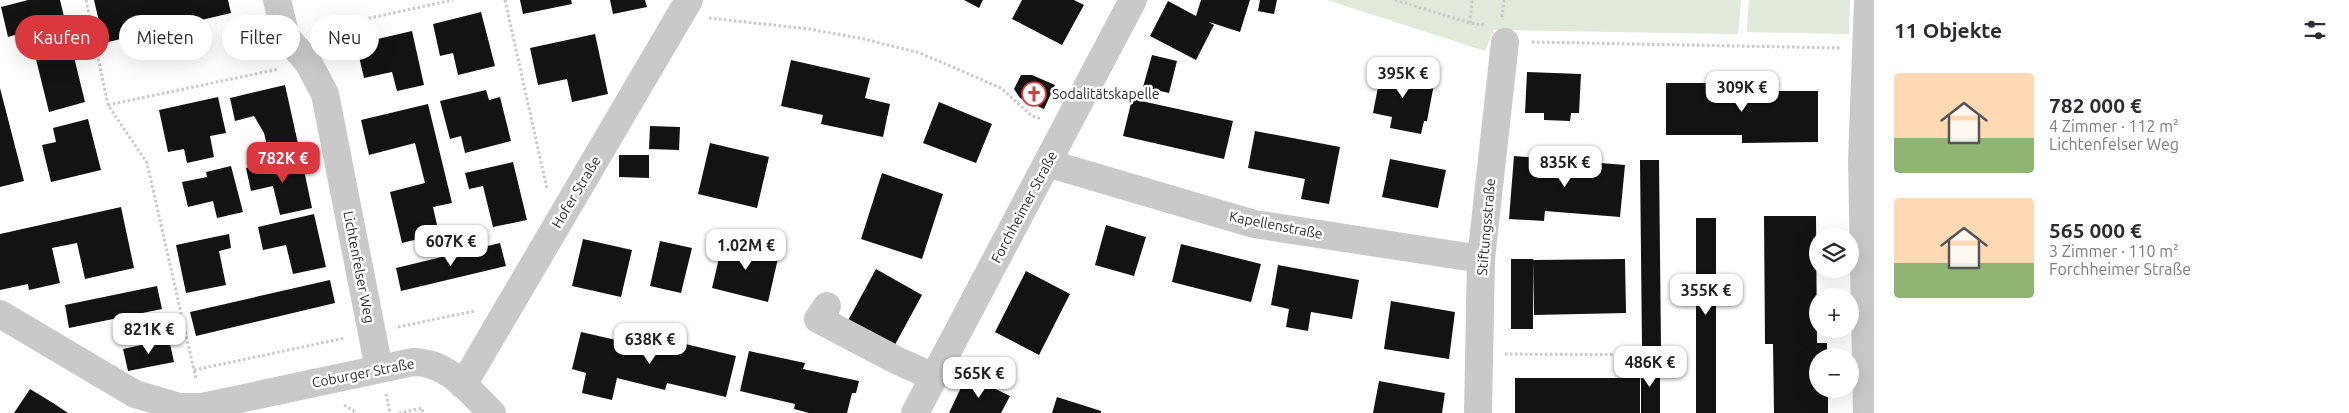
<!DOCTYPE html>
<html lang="de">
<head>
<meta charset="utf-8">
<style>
  :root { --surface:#fff; --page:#f7f7f7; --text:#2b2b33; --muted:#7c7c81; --accent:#da373e }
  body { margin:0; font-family:Ubuntu,sans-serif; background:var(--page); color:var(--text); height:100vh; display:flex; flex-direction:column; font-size:19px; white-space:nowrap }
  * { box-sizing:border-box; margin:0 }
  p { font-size:16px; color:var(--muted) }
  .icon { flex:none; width:28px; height:28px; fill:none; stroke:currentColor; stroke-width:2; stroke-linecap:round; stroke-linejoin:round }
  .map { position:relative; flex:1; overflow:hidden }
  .sheet { display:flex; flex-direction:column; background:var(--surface); width:475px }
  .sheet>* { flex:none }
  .top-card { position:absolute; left:15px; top:15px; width:475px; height:45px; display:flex; gap:10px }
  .buttons { position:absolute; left:1809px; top:228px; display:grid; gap:10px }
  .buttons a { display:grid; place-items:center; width:50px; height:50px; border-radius:50%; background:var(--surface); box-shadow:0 5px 20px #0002; font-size:25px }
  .price { position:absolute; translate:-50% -42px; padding:0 11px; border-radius:10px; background:#fff; color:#222; font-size:16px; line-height:32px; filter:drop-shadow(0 1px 2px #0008) }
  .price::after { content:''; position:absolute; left:50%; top:30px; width:15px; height:11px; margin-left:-8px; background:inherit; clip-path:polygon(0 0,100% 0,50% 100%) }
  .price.active { background:var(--accent); color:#fff }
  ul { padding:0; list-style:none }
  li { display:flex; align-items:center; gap:15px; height:125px; padding:0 20px }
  li span { display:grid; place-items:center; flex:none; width:140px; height:100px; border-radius:5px; color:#555 }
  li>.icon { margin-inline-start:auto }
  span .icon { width:60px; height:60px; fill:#fffc; stroke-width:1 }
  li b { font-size:21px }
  h2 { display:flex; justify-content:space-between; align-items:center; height:60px; padding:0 20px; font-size:21px }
  .pill { padding:0 18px; border-radius:22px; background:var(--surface); box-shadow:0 5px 20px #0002; font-size:18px; line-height:45px }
  .pill.active { background:var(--accent); color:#fff }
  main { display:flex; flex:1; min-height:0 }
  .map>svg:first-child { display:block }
  .green { fill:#e1e9da }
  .building { fill:#131313 }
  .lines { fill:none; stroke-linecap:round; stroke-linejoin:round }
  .path { stroke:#c9c9c9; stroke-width:3; stroke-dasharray:2.5 2.5; stroke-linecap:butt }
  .minor { stroke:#c9c9c9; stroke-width:28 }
  .labels { text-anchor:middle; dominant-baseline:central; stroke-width:5; stroke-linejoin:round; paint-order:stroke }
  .poi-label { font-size:14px; fill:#2c2c2c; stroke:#fff; text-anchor:start }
  .street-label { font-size:14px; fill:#2c2c2c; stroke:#fff }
</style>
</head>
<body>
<main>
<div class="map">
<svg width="1874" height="413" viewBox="0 0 1874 413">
  <rect width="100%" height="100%" fill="#fff"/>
  <!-- green -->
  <path class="green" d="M1327 0H1741L1738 34 1494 30 1485 51Z
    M1749 0H1850L1849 34 1747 32Z"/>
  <!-- building -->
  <path class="building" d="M28 0H60L85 102 49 112 29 31 8 37 1 7Z
    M94 0H228L231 13 104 43Z
    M520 0H571L572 4 523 14Z
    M610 0H645L647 7 613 14Z
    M964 0H983L979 8Z
    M1022 0H1074L1084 5 1062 45 1012 19Z
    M1201 0H1250L1240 32 1209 22 1214 25 1196 60 1150 36 1168 1 1196 16Z
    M1260 0H1277L1274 14 1258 11Z
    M481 12 495 66 458 75 453 53 440 56 433 24Z
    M412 31 424 85 397 91 392 72 364 78 356 44Z
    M595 34 608 94 572 102 567 79 538 85 530 48Z
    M1152 55 1177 61 1169 93 1143 87Z
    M791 60 870 78 865 98 890 104 883 137 821 124 823 115 781 106Z
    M1383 61 1404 65 1402 78 1434 84 1427 121H1424L1421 134 1390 128 1392 117 1373 113Z
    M1527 72 1581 74 1579 113H1571L1570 121 1544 120V113H1525Z
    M1021 75H1032L1055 85 1044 109 1020 98 1014 89Z
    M1666 83H1741V91H1818V142L1742 143V135H1666Z
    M285 85 299 148 269 154 264 133 254 116 235 121 230 98Z
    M0 88 24 181 0 187Z
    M486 90 489 100 500 97 511 141 465 153 461 136 450 139 440 101Z
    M218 97 226 133 210 136 214 157 187 163 184 149 168 152 159 110Z
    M1132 99 1233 121 1224 159 1123 136Z
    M939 102 992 124 976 163 923 143Z
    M428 104 452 203 433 207 439 234 402 243 390 192 425 183 415 143 369 155 361 120Z
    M88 119 101 170 51 182 42 145 56 142 53 128Z
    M650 126 680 127 679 150 649 149Z
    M1255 131 1340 147 1329 204 1301 199 1305 179 1248 168Z
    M710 143 769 157 757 208 698 194Z
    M619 155H649V178L619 177Z
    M301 156 312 208 280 215 273 186 251 191 246 168Z
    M1514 156 1625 165 1620 217 1545 211 1544 221 1509 219Z
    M1390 159 1446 170 1438 208 1382 197Z
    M1640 160H1659L1661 348H1642Z
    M513 162 527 220 493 227 483 186 469 189 465 173Z
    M231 166 243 212 217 218 213 201 188 207 182 182 207 177 206 172Z
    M882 173 943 194 922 259 861 239Z
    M121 207 134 268 85 279 77 243 52 248 60 283 29 290 28 284 0 290V234Z
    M314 214 326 267 293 274 286 245 263 250 258 227Z
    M1764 216H1816L1817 343H1827V356H1818V389H1828V413H1774L1773 344H1765Z
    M1696 218H1716V413H1696Z
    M1106 225 1146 237 1134 276 1095 265Z
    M229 234 231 248 219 251 226 285 186 293 176 245Z
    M583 239 632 250 621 297 572 286Z
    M660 241 692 248 681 293 650 286Z
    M723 241 779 254 768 302 712 288Z
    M500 243 506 266 401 291 396 268Z
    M1181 244 1261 264 1251 302 1172 282Z
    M1511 259H1533V329H1511Z
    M1625 259 1626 313 1534 315 1533 260Z
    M1278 265 1359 280 1352 319 1311 312 1308 331 1286 327 1289 309 1271 305Z
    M876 269 922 295 891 352 845 326Z
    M1026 271 1070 294 1039 355 995 332Z
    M330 280 335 303 196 336 190 312Z
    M157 286 162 309 69 328 65 305Z
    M1391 301 1455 312 1449 359 1384 349Z
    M581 332 625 342 627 335 675 346 677 342 736 356 726 397 667 383 665 390 617 378 612 400 582 393 586 373 572 369Z
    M169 339 174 362 128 371 123 349Z
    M749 351 805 363 803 369 859 381 856 393H852L847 413H809L794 409 795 404 740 391Z
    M1641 362H1660V413H1641Z
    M967 375 1010 396 1001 413H949Z
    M1515 378H1640V413H1515Z
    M1379 381 1445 393 1442 413H1373Z
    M30 389 53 403 68 413H14Z
    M1057 397 1101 411V413H1052Z"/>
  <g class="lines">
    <!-- path -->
    <path class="path" d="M86 0 108 105 147 163 196 379
      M505 0 547 189
      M1395 0 1470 23 1484 25
      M1502 17 1504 0
      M709 18 809 29 864 39 920 53 1001 88 1032 116 1041 119
      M1470 23 1472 0
      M315 30 453 0
      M1532 42 1841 48
      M108 105 279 69
      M398 327 475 311
      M1505 354 1679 355
      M194 370 345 338
      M386 394 390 413
      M344 405 357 413
      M399 413 422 408 423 413"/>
    <!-- minor -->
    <path class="minor" d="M277 0 286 37 308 62 325 94 379 369
      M1047 163 1254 224 1481 259
      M827 306 818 319 898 361 934 377
      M0 314 135 394 179 407H202L413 362C448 362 468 390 492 413
      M463 385 689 0
      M915 413 1133 0
      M1478 413 1481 259 1505 42
      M1867 413 1862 161 1868 0"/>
  </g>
  <!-- icons -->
  <defs>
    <g id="church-ring" transform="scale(1.25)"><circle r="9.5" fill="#fff" stroke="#da373e" stroke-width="1.5"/><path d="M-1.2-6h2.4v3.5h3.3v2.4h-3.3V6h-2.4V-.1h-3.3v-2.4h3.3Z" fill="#da373e"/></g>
  </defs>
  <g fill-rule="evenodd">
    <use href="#church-ring" x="1034" y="94"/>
  </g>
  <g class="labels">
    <!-- poi labels -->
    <g class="poi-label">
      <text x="1052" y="94">Sodalitätskapelle</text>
    </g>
    <!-- street labels -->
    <g class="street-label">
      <text transform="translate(576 192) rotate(-59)">Hofer Straße</text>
      <text transform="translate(1024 207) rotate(-62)">Forchheimer Straße</text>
      <text transform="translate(1276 225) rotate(11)">Kapellenstraße</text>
      <text transform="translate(1486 227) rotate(-85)">Stiftungsstraße</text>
      <text transform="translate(359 267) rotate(79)">Lichtenfelser Weg</text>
      <text transform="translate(363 373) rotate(-11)">Coburger Straße</text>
    </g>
  </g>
</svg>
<div class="buttons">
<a><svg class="icon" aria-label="layers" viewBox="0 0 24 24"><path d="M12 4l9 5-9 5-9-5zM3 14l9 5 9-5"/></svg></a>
<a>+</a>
<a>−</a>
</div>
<b class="price" style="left:1403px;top:99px">395K €</b>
<b class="price" style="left:1742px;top:113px">309K €</b>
<b class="price active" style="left:283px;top:184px">782K €</b>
<b class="price" style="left:1565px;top:188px">835K €</b>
<b class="price" style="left:451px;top:267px">607K €</b>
<b class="price" style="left:746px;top:271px">1.02M €</b>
<b class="price" style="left:1706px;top:316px">355K €</b>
<b class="price" style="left:149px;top:355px">821K €</b>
<b class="price" style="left:650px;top:365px">638K €</b>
<b class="price" style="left:1650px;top:388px">486K €</b>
<b class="price" style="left:979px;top:399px">565K €</b>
<div class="top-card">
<a class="pill active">Kaufen</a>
<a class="pill">Mieten</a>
<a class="pill">Filter</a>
<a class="pill">Neu</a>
</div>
</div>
<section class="sheet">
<h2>11 Objekte<svg class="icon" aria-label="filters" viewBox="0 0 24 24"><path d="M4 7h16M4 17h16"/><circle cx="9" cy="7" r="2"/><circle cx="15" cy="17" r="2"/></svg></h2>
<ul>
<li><span style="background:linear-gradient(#ffd9b3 65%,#8fb573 0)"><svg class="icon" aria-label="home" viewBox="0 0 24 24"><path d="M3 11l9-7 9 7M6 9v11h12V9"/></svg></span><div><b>782 000 €</b><p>4 Zimmer · 112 m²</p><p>Lichtenfelser Weg</p></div></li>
<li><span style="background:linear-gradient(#ffd9b3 65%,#8fb573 0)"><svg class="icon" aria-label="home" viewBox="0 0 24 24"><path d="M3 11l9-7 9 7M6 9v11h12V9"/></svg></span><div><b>565 000 €</b><p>3 Zimmer · 110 m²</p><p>Forchheimer Straße</p></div></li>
</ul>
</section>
</main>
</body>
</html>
